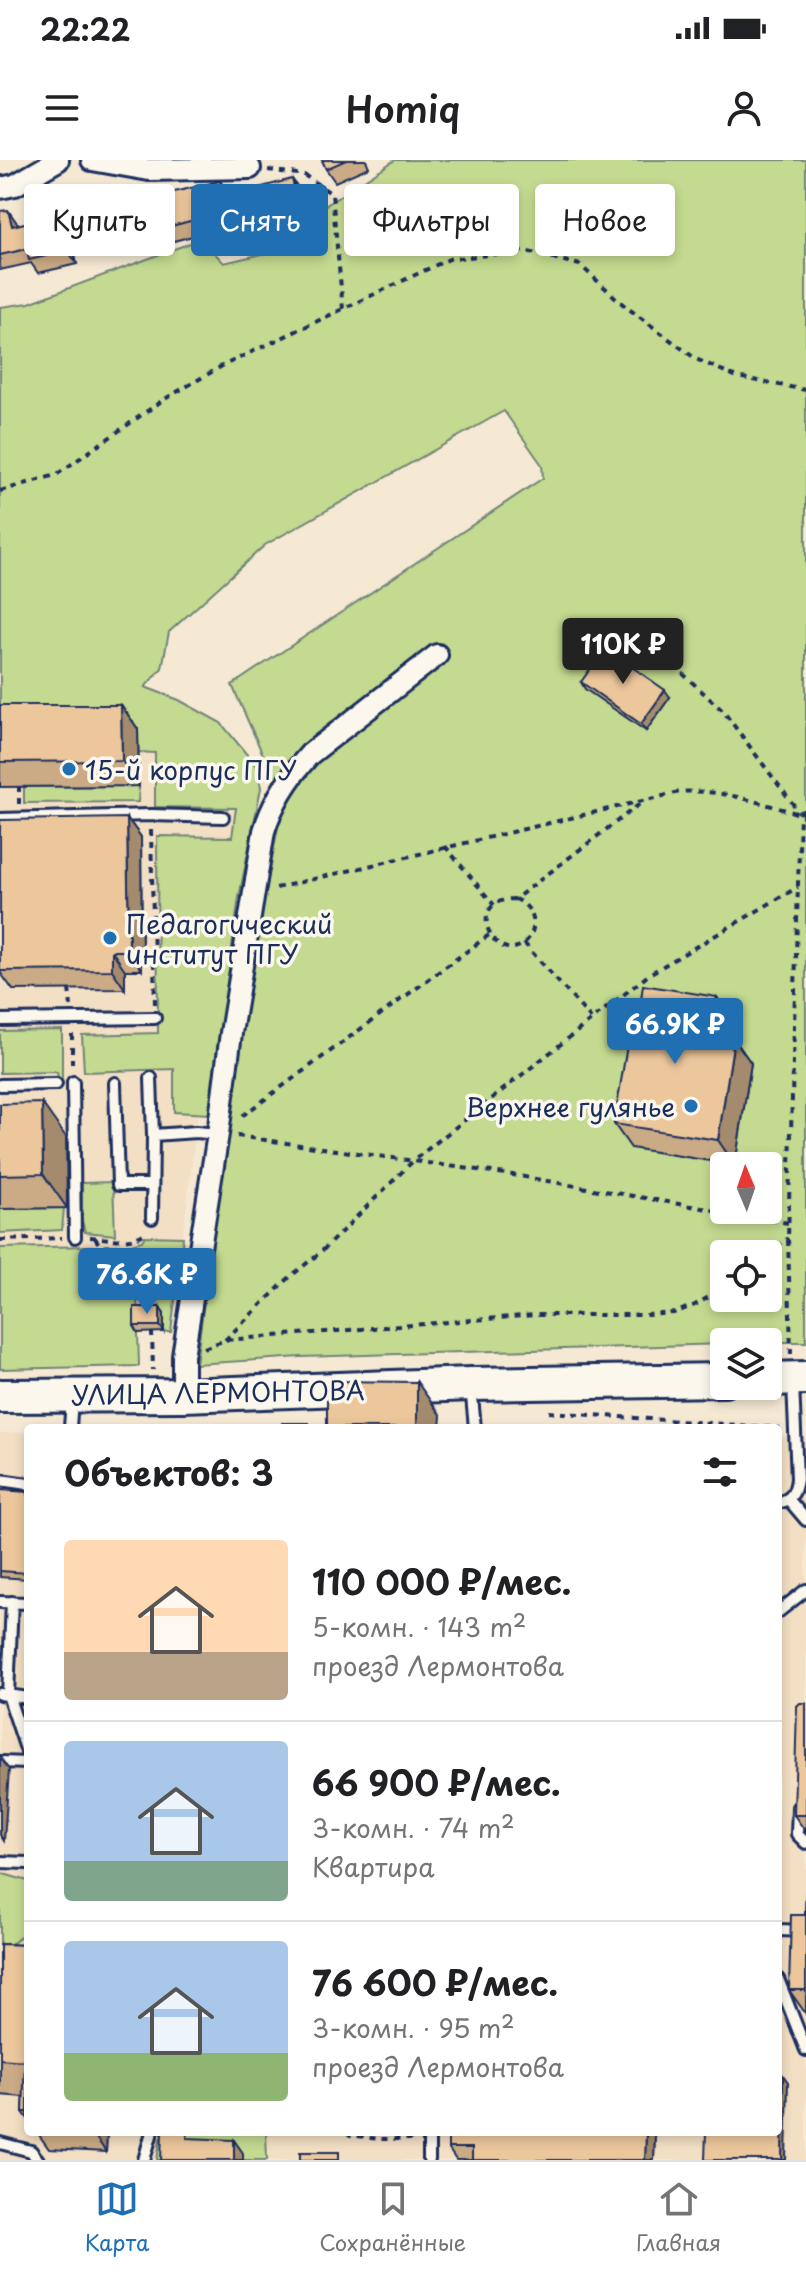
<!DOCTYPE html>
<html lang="ru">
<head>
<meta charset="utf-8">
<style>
  :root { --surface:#fff; --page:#f2f2f2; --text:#202124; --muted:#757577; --line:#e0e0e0; --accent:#1f6fb2 }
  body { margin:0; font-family:"Playpen Sans",sans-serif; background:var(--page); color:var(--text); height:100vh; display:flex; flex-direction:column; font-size:30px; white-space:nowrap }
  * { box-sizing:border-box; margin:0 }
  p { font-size:26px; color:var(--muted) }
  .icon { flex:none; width:44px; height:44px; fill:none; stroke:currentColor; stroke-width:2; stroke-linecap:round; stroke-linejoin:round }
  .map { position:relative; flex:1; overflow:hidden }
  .panel { position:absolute; left:24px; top:1264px; width:758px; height:712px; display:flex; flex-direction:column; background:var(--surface); border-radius:8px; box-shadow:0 4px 12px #0003 }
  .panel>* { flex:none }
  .top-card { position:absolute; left:24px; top:24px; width:758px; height:72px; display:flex; gap:16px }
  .needle { width:52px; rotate:358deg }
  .buttons { position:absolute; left:710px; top:992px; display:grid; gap:16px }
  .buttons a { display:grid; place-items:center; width:72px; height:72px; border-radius:8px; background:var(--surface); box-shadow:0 4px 12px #0003; font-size:40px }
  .price { position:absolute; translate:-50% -68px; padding:0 18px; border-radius:8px; background:var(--accent); color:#fff; font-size:26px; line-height:52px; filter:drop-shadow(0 2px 4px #0008) }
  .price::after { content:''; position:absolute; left:50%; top:48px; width:24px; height:18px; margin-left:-12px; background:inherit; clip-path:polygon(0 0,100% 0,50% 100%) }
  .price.current { background:#222; color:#fff }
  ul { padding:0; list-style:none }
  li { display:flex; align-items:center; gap:24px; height:200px; padding:0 40px }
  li+li { border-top:2px solid var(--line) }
  li span { display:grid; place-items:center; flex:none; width:224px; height:160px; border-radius:8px; color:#555 }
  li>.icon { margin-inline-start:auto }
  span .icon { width:96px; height:96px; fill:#fffc; stroke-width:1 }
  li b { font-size:34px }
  h2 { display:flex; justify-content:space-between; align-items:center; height:96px; padding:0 40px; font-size:34px }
  .chip { padding:0 28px; border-radius:8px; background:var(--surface); box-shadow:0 4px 12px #0003; font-size:28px; line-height:72px }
  .chip.current { background:var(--accent); color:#fff }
  .status { display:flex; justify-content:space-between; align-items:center; height:56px; padding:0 40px; background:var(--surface); direction:ltr }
  .status svg { height:22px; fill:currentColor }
  header { display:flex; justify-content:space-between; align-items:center; height:104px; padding:0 40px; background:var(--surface); font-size:36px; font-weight:600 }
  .tab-bar { display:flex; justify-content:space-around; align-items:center; height:112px; border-top:2px solid var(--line); background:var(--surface); font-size:22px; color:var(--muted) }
  .tab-bar a { display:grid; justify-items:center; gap:4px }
  .tab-bar .current { color:var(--accent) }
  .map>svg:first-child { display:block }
  .built { fill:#f3dfc3 }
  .green { fill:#c4da90; stroke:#708477; stroke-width:2; fill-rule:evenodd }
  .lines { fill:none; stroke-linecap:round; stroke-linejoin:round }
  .service-casing { stroke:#1b2f5e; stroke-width:16 }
  .minor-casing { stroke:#1b2f5e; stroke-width:26 }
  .primary-casing { stroke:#1b2f5e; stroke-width:38 }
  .path { stroke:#1b2f5e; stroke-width:4; stroke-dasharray:6 6; stroke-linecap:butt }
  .service { stroke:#fbf7ec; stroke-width:10 }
  .minor { stroke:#fbf7ec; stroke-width:20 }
  .primary { stroke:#fbf7ec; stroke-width:32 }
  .wall { fill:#cbab86; stroke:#1b2f5e; stroke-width:2 }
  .shaded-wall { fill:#a58b6d; stroke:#1b2f5e; stroke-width:2 }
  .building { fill:#ecc79c; stroke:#1b2f5e; stroke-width:2 }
  .poi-dot { fill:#1f6fb2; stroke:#fbf7ec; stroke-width:3 }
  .labels { text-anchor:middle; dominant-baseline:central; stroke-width:7; stroke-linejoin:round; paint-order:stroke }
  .poi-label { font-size:26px; fill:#1b2f5e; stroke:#fbf7ec; text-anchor:start }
  .street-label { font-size:26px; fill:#1b2f5e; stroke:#fbf7ec }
</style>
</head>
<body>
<div class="status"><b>22:22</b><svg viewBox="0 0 49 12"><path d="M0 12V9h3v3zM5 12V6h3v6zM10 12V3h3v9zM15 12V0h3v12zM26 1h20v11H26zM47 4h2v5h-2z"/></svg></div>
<header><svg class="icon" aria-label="menu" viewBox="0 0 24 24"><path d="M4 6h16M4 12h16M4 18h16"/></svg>Homiq<svg class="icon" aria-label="person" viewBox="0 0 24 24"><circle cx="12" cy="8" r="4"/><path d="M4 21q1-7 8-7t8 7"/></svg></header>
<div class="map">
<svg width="806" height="2000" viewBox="0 0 806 2000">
  <rect width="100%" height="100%" fill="#f6e9d4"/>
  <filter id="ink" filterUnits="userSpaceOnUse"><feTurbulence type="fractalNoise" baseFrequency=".0125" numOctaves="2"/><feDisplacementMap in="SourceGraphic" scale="16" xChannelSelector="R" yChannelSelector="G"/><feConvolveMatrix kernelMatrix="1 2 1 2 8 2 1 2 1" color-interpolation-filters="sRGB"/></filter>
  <g filter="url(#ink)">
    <!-- built -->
    <path class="built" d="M136 535 239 620 171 1172 139 1173V1206L0 1209V543Z
      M28 1272V1972H778V1277H806V2000H0V1273Z"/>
    <!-- green -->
    <path class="green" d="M395 0H806V1182H724V1184L301 1197 196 1204 237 885 283 640 232 525 543 318 542 305 504 251 265 385 169 472 162 508 145 527 179 540 221 563 258 608 261 628 239 737 209 954 174 952V909L84 912 82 875 158 873 157 676 232 677 236 648 155 647V593L138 592V569L0 570V147L29 143 201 79 224 103 305 84 325 46ZM724 1006H768V1050H724ZM724 1094H768V1138H724Z
      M139 626 138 642 24 643V627Z
      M62 870V918L58 919 57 912 0 913V871Z
      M113 1022 115 1075 85 1072 82 1061V1023Z
      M64 1048 62 1070 0 1073V1049Z
      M145 1076 183 1077 171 1172H164V1154H157L152 1136 130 1118 105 1085H128L142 1081Z
      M93 1086 117 1124 137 1138 139 1206 0 1209V1088Z
      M0 1713 28 1721C28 1747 34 1782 0 1787Z
      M165 1972H266L267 2000H157L160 1979Z"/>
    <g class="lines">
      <!-- service casing -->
      <g class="service-casing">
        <path id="service" d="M0 659 151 655 223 657
          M0 860 155 858
          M151 918 153 975
          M73 922 75 1077
          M115 923 118 1025H152
          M0 925 56 924
          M152 1058 153 975 196 972 218 974
          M471 1226 475 1268
          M70 1268 72 1238
          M0 1320 28 1324
          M789 1340 806 1360
          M778 1343C792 1339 795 1333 797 1319L793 1223
          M0 1442 28 1443
          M12 1442 8 1535 28 1595
          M778 1452 806 1430
          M0 1534 28 1538
          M0 1602 28 1603
          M798 1647 797 1674 806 1683
          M0 1702 28 1703
          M778 1770 806 1771
          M778 1819 806 1890
          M0 1983 31 1991 38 2000
          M144 2000 152 1972
          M429 2000V1972"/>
      </g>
      <!-- minor casing -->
      <g class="minor-casing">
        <path id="minor" d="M92 0 149 10 250 8
          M0 28 15 25 58 0
          M183 1235V1196L218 974 231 873 264 671C273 641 289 617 310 594L437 495"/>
      </g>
      <!-- primary casing -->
      <g class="primary-casing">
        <path id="primary" d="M768 1219 806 1218
          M0 1236 183 1235 471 1224 724 1220"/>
      </g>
      <!-- path -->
      <path class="path" d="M268 10 304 15 332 34 343 149
        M0 331 56 315 163 240 222 206 449 99 525 91 580 105 625 146 696 199 737 217 806 230
        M665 497 723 551 799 652
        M19 644V627
        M151 670 155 845
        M445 686 494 745
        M276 728 680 632C720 628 762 644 800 654L806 659
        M515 739C531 745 540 764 528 779 498 814 459 739 515 739L641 643
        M524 783 591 859
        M69 829 71 846
        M72 874V906
        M242 956 489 775
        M237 976 513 1015 788 1063
        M90 1077C109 1078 132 1085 147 1071
        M95 1078 121 1116 149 1138 152 1151
        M0 1080 62 1078
        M768 1095 788 1078
        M152 1172 153 1210
        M225 1180 290 1117 323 1090 414 1000 651 813 798 727
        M204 1188 225 1180 535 1155H648L674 1153 695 1145 724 1128
        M791 1194 788 1078 800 654 806 647
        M549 1252 780 1268
        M347 1972 350 1975 379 1979H415"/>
      <!-- service -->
      <use href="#service" class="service"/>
      <!-- minor -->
      <use href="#minor" class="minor"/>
      <!-- primary -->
      <use href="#primary" class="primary"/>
    </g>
    <!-- wall -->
    <path class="wall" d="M322 0H366L369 7 335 22 326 9Z
      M292 19 301 32 310 65 256 79 247 65Z
      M229 34 237 64 129 93 120 80 154 37Z
      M0 51 17 63 18 65 59 55 68 68 77 104 38 113 31 103 0 110Z
      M581 522 670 537 646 571 585 529Z
      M0 545H121L138 569 139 626 0 627Z
      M127 658 141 677 142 810H125V829L13 830 0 812Z
      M734 861 732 879H734L751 903 735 1005 631 988 614 964 637 868Z
      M0 944 66 977 67 1048 0 1049Z
      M160 1147 164 1154V1172L138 1173 134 1166Z
      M0 1330 28 1332V1419L0 1417Z
      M806 1543V1672L794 1655Z
      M806 1732V1854L789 1830 805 1755Z
      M0 1784 28 1785V1959L23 1952 24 1937 0 1935Z
      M37 1972H107L106 1992 49 1989Z
      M448 1972H655L654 2000H456L448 1988Z"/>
    <!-- shaded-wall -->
    <path class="shaded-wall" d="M292 19 301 32 310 65 300 52Z
      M220 21 229 34 237 64 227 51Z
      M8 50 17 63 21 80 12 66Z
      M59 55 68 68 77 104 68 91Z
      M665 530 670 537 646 571 641 564Z
      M121 545 138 569 139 626 122 601Z
      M127 658 141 677 142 810 129 791Z
      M112 791 125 810V829L112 810Z
      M717 837 734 861 728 900 711 875Z
      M734 879 751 903 735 1005 718 980Z
      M42 943 66 977 67 1048 43 1014Z
      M160 1147 164 1154V1172L160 1166Z
      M417 1222 441 1256 440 1268H417Z
      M0 1597 9 1610 4 1681 0 1675Z
      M783 1915 788 1922 786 2000H782Z
      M92 1972H107L106 1992Z
      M646 1972H655L654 2000H645Z
      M234 1980 243 1993V2000H234Z"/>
    <!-- building -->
    <path class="building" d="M322 0H346L326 9Z
      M292 19 300 52 247 65 239 33Z
      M220 21 227 51 120 80 111 48 153 36 154 37Z
      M8 50 12 66 59 55 68 91 29 100 27 89 0 95V51Z
      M605 488 665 530 641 564 581 522Z
      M0 545H121L122 601 0 602Z
      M127 658 129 791H112V810L0 811V660Z
      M643 825 717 837 711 875 734 879 718 980 614 964 630 867 637 868Z
      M42 943 43 1014 0 1015V944Z
      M134 1147H160V1166H134Z
      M327 1221 417 1222V1268H327Z
      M282 1263H309V1268H282Z
      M0 1330 28 1332V1413L0 1411Z
      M800 1543H806V1655H794L797 1546Z
      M806 1732V1830H789L791 1755H805Z
      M0 1784 28 1785V1952H23L25 1901 0 1899Z
      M778 1915H783L782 2000H705L706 1972H778Z
      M162 1972H187V1978L234 1980V2000H161Z
      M448 1972H646L645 2000H472V1988H448Z
      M300 1992H339V2000H300Z"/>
  </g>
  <!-- markers -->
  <g class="poi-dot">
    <circle cx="69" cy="609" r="8"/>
    <circle cx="110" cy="778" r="8"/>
    <circle cx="691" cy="946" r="8"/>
  </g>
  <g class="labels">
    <!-- poi labels -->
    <g class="poi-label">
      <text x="85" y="609">15-й корпус ПГУ</text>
      <text x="126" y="763">Педагогический<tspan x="126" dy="30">институт ПГУ</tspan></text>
      <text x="675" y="946" text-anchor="end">Верхнее гулянье</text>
    </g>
    <!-- street labels -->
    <g class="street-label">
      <text transform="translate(218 1232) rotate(-1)">УЛИЦА ЛЕРМОНТОВА</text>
    </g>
  </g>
</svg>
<div class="buttons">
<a><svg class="needle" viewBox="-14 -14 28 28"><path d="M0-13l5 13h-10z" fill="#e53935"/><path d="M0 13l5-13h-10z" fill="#757577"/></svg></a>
<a><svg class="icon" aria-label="locate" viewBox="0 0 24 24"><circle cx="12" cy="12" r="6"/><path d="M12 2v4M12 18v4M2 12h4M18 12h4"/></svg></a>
<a><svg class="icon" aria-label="layers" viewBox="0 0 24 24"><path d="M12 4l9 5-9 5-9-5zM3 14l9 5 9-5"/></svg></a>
</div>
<b class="price current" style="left:623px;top:526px">110K ₽</b>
<b class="price" style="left:675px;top:906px">66.9K ₽</b>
<b class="price" style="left:147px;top:1156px">76.6K ₽</b>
<div class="top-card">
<a class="chip">Купить</a>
<a class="chip current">Снять</a>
<a class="chip">Фильтры</a>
<a class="chip">Новое</a>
</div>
<section class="panel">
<h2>Объектов: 3<svg class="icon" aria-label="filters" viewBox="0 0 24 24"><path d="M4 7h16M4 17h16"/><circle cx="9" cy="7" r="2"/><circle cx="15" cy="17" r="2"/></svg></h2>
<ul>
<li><span style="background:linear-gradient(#ffd9b3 70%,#b9a48a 0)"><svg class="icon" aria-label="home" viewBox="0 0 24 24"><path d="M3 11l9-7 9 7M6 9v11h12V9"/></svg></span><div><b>110 000 ₽/мес.</b><p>5-комн. · 143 m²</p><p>проезд Лермонтова</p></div></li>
<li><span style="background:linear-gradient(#a9c7e8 75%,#7fa58c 0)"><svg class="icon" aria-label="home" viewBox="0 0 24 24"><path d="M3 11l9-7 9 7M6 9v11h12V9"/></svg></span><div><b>66 900 ₽/мес.</b><p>3-комн. · 74 m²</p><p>Квартира</p></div></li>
<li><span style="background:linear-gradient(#a9c7e8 70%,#8fb573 0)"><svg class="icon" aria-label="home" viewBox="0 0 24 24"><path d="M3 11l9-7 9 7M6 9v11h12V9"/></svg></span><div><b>76 600 ₽/мес.</b><p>3-комн. · 95 m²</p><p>проезд Лермонтова</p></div></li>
</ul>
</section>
</div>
<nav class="tab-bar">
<a class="current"><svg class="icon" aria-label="map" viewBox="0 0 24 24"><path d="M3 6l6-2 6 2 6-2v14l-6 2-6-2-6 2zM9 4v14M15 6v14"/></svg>Карта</a>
<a><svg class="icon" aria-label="saved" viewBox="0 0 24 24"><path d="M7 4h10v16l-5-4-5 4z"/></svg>Сохранённые</a>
<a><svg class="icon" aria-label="home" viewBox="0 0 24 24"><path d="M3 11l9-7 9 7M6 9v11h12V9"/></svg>Главная</a>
</nav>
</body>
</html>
